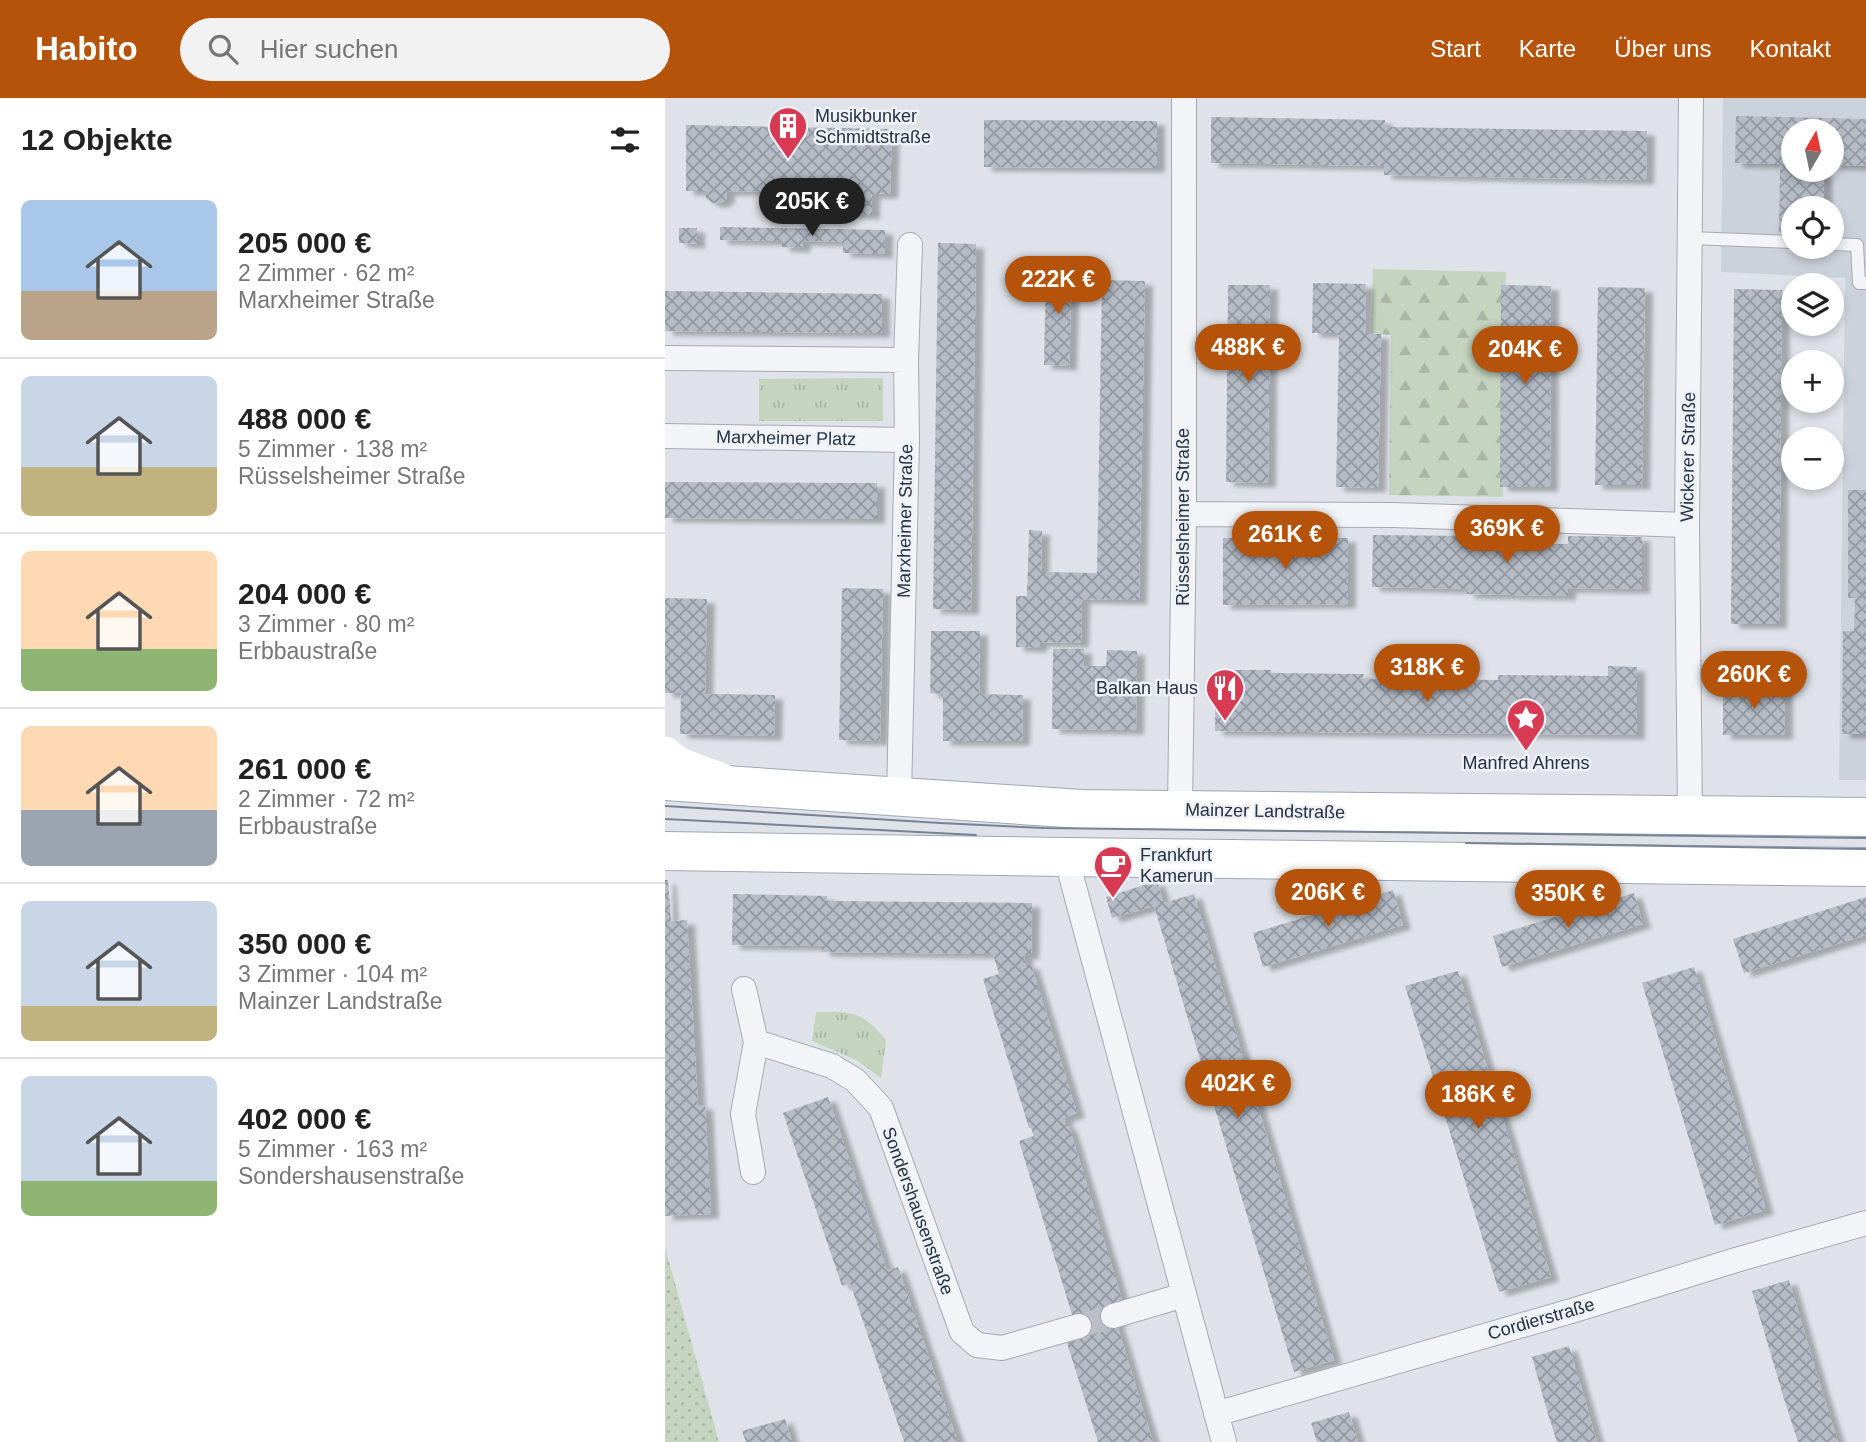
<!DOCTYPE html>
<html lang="de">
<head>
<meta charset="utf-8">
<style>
  :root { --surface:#fff; --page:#f2f2f2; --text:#222; --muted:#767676; --line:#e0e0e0; --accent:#b45309 }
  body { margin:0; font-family:Arial,sans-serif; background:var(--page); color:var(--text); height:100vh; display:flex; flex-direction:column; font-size:26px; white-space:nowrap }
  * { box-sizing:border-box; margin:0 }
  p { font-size:23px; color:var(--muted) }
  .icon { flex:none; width:38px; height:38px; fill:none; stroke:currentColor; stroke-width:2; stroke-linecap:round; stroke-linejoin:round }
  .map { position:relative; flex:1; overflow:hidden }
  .details { display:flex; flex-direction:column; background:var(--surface); width:665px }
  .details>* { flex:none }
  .needle { width:46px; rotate:9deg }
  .tools { position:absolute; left:1116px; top:21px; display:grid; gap:14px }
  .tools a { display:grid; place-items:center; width:63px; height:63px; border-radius:50%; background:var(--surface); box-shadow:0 4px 10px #0003; font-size:35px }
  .price { position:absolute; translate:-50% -60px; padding:0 16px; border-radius:24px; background:var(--accent); color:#fff; font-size:23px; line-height:46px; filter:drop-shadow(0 2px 4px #0008) }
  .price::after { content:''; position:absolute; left:50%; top:42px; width:21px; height:16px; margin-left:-10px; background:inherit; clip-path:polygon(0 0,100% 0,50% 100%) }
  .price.active { background:#222; color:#fff }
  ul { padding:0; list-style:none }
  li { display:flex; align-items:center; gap:21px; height:175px; padding:0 21px }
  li+li { border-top:2px solid var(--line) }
  li span { display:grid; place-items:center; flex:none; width:196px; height:140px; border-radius:10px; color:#555 }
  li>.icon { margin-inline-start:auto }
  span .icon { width:84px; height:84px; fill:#fffc; stroke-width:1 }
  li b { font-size:30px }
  h2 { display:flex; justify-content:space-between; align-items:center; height:84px; padding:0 21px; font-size:30px }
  header { display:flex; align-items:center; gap:42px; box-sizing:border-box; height:98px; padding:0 35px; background:var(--accent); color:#fff }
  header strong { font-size:33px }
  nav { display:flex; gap:38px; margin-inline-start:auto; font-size:24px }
  .search { width:490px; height:63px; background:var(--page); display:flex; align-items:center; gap:18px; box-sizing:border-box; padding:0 24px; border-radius:38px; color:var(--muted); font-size:26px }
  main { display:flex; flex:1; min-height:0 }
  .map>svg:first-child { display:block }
  .built { fill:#ccd2db; fill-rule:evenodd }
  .grass { fill:url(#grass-tufts) }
  .forest { fill:url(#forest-firs) }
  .garden { fill:url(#garden-dots) }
  .building { fill:url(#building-cross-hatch); filter:url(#shadow) }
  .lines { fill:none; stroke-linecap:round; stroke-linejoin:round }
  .street-tunnel { stroke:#babfc7; stroke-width:24; stroke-dasharray:24 12; stroke-linecap:butt }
  .lane-casing { stroke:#a4aab3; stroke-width:14 }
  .street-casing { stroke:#a4aab3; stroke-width:26 }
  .primary-casing { stroke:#9da7b6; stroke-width:40 }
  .lane { stroke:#f2f4f7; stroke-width:12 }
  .street { stroke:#f2f4f7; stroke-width:24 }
  .secondary { stroke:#fff; stroke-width:35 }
  .primary { stroke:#fff; stroke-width:38 }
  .tram { stroke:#778294; stroke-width:2 }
  .labels { text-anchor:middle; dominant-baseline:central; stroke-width:5; stroke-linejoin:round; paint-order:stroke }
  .poi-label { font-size:18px; fill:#263141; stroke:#eef2f6; text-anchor:start }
  .street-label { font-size:18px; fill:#263141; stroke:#eef2f6 }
</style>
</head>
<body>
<header>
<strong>Habito</strong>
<div class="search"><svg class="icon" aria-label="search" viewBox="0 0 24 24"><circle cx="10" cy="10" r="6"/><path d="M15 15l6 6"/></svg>Hier suchen</div>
<nav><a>Start</a><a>Karte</a><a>Über uns</a><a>Kontakt</a></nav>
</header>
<main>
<section class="details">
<h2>12 Objekte<svg class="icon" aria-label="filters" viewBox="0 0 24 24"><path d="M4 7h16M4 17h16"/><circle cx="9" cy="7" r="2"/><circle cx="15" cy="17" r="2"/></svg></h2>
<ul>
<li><span style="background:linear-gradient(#a9c7e8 65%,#b9a48a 0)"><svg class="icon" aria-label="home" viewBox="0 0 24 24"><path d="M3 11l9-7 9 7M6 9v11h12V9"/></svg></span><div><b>205 000 €</b><p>2 Zimmer · 62 m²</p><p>Marxheimer Straße</p></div></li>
<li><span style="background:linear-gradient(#c9d6e8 65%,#c2b280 0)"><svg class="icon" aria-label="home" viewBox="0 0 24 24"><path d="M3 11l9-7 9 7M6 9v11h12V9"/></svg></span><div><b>488 000 €</b><p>5 Zimmer · 138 m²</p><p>Rüsselsheimer Straße</p></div></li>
<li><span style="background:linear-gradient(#ffd9b3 70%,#8fb573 0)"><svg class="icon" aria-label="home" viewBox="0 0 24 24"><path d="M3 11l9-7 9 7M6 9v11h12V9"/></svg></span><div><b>204 000 €</b><p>3 Zimmer · 80 m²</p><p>Erbbaustraße</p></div></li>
<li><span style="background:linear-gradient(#ffd9b3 60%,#9aa5b1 0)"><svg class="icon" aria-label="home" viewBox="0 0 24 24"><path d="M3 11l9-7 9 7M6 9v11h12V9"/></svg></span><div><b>261 000 €</b><p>2 Zimmer · 72 m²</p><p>Erbbaustraße</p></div></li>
<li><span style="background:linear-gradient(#c9d6e8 75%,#c2b280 0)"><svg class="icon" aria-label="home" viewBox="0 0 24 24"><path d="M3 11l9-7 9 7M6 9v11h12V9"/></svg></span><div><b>350 000 €</b><p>3 Zimmer · 104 m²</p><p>Mainzer Landstraße</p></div></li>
<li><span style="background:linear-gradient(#c9d6e8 75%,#8fb573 0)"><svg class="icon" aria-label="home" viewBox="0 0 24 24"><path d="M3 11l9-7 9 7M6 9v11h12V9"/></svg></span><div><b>402 000 €</b><p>5 Zimmer · 163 m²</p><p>Sondershausenstraße</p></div></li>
</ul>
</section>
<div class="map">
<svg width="1201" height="1344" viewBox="0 0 1201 1344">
  <defs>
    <pattern id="grass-tufts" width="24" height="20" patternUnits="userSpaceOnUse" patternTransform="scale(1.75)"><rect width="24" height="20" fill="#c5d4bf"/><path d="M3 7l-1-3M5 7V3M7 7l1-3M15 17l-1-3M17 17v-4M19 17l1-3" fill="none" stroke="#a9b6a5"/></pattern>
    <pattern id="forest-firs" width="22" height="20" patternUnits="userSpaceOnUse" patternTransform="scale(1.75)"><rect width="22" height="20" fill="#c5d4bf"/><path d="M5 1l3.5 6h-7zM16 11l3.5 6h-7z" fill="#a9b6a5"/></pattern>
    <pattern id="garden-dots" width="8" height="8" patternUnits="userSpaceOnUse" patternTransform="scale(1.75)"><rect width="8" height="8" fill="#c5d4bf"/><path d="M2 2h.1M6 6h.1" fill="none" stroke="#a9b6a5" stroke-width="1.8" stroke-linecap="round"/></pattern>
    <pattern id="building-cross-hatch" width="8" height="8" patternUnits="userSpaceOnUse" patternTransform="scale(1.75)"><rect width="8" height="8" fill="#b5bcc6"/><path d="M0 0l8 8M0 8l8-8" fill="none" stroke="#9399a2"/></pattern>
    <filter id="shadow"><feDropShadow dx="8" dy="4.5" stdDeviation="2" flood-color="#0004"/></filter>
  </defs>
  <rect width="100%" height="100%" fill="#dfe3e9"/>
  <!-- built -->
  <path class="built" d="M1058 0H1201V682H1174L1180 180 1056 174ZM1129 33H1167V72H1129ZM1129 110H1167V149H1129Z"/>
  <!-- grass -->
  <path class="grass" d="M218 280V323H94V281Z
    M151 914C188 914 196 912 221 942L216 980 191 962 147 943Z"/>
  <!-- forest -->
  <path class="forest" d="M708 171 841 174 838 399 724 397 726 237 706 235Z"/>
  <!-- garden -->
  <path class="garden" d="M0 1149 54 1344H0Z"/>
  <!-- building -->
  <path class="building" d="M1071 18 1201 21V68L1167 67V33H1129V72H1159V110H1129V134H1114L1115 66 1070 65Z
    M546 19 720 22V29L982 33 981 82 719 77V68L546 65Z
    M319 22 492 23V70L319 69Z
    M21 27 227 31 225 96H207V117L184 116 185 95 62 93V100L56 105H47L41 100V93H21Z
    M55 129 220 132V156L178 155V144L138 143 137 150 117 149V143L55 142Z
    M14 130H32V146L14 145Z
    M273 145 311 146 306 512 268 511Z
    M381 169 407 170 404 268 379 267Z
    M437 182 480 183 474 502 417 501 416 545 375 544 374 550 351 549V498H362L364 432 377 433 376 474 432 475Z
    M648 185 701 186 700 236H716L713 390 671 389 674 235H647Z
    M563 187H605L603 385 561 384Z
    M836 187 886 188 885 389H835Z
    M933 189 980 190 977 387H930Z
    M1069 191 1117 192 1114 526H1066Z
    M0 193 217 196V235L0 233Z
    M0 384 212 385V421L0 420Z
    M1183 392H1201V636H1177L1178 533H1189L1190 500H1183Z
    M708 437 803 438V445L903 446V438L977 439V491L903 490V498L802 496V491L707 489Z
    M558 440H683V506L558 507Z
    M177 490 218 491 215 643 174 642Z
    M0 500 42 501 40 596 110 597 109 638 15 636 16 595H0Z
    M266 533H315L314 596 358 597 357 643H278V596L265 595Z
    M388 551H419V568H441L442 552 472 553 471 632 387 631Z
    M943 568 972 569V637L550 633 551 572H606V575L699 576 698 581 833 582V577L943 578Z
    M1120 588V637H1058V589Z
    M0 782H3L6 823 22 822 33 1008 40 1007 46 1116 0 1118Z
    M492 783 499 805 529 796 669 1262 629 1274 489 808 447 820 441 799Z
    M728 792 738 827 598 869 588 835Z
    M969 795 978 826 837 869 828 838Z
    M68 796 162 798V803L367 805 366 857H359L361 867 366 866 412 1015 399 1020 401 1028H404L458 1205 451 1230H453L488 1344H433L402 1245 418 1240 412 1219 408 1220 354 1043 369 1038 366 1030H364L318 881 334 876 328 856 157 854V848L67 847Z
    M1201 799V837L1079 875 1068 841Z
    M1029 869 1101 1112 1050 1127 977 885Z
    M793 873 886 1179 834 1194 740 888Z
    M163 999 222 1172 233 1169 293 1344H239L185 1185 177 1188 118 1015Z
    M1124 1182 1156 1290 1173 1344H1133L1119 1301 1087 1193Z
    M904 1248 920 1302 932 1344H892L882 1313 867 1259Z
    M684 1314 693 1344H652L646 1325Z
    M120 1321 127 1344H81L77 1333Z"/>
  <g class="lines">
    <!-- street-tunnel -->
    <path class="street-tunnel" d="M414 1228 448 1218"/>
    <!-- lane casing -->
    <g class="lane-casing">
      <path id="lane" d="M1025 140 1129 144
        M1167 146 1192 147 1194 185H1201"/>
    </g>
    <!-- street casing -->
    <g class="street-casing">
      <path id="street" d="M0 260 241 262
        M0 338 242 342
        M519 416 729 417 1022 427
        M234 699 242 342 241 262 245 147
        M515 712 519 416V0
        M1025 718 1022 427 1026 0
        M401 759 559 1344
        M79 891 91 944 78 1016 88 1074
        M91 944 167 968 190 982 216 1010 297 1234 312 1247 337 1250 414 1228
        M448 1218 519 1197
        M551 1316 913 1211 1071 1162 1201 1125"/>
    </g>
    <!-- primary casing -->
    <g class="primary-casing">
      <path id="primary" d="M0 683 416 711 1201 719
        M0 753 401 759 1201 769"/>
    </g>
    <!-- lane -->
    <use href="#lane" class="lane"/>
    <!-- street -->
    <use href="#street" class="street"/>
    <!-- secondary -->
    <path class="secondary" d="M0 656C14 670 37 675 55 682"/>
    <!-- primary -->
    <use href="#primary" class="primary"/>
    <!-- tram -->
    <path class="tram" d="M0 708 275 725 379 730 1201 740
      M0 721 311 737
      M801 745 1201 751"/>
  </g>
  <!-- icons -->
  <defs>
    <g id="building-pin" transform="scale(2.0125)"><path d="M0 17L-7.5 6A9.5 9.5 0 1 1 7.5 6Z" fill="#d83a54" stroke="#eef2f6"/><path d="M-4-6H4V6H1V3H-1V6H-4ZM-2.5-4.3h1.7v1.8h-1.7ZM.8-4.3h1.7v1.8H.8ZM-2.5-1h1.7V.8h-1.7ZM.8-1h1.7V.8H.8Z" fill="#fff"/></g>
    <g id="restaurant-pin" transform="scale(2.0125)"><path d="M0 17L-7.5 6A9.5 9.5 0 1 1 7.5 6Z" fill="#d83a54" stroke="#eef2f6"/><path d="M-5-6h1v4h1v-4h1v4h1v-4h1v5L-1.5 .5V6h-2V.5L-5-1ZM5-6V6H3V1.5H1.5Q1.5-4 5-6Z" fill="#fff"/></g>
    <g id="sight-pin" transform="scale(2.0125)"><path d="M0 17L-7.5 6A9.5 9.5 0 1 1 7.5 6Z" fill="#d83a54" stroke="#eef2f6"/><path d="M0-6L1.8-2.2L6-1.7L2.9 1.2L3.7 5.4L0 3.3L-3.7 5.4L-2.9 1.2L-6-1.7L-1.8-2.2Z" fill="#fff"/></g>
    <g id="cafe-pin" transform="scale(2.0125)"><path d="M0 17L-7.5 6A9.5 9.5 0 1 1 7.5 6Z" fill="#d83a54" stroke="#eef2f6"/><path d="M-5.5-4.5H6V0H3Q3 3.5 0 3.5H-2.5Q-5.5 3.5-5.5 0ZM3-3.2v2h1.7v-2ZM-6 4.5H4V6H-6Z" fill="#fff"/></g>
  </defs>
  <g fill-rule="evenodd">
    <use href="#building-pin" x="123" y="28"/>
    <use href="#restaurant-pin" x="560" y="590"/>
    <use href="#sight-pin" x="861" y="620"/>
    <use href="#cafe-pin" x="448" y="767"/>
  </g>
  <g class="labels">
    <!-- poi labels -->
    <g class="poi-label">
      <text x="150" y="18">Musikbunker<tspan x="150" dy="21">Schmidtstraße</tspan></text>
      <text x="533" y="590" text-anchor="end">Balkan Haus</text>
      <text x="861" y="665" text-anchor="middle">Manfred Ahrens</text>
      <text x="475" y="757">Frankfurt<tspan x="475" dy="21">Kamerun</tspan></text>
    </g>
    <!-- street labels -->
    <g class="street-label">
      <text transform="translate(121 340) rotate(1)">Marxheimer Platz</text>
      <text transform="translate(1023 359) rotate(-89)">Wickerer Straße</text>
      <text transform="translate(518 419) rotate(-90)">Rüsselsheimer Straße</text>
      <text transform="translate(240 423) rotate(-89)">Marxheimer Straße</text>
      <text transform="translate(600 713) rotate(1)">Mainzer Landstraße</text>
      <text transform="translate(253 1113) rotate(70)">Sondershausenstraße</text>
      <text transform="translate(876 1221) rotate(-16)">Cordierstraße</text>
    </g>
  </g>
</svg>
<div class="tools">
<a><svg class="needle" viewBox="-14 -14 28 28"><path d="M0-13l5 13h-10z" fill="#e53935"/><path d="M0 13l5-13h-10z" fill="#767676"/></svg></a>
<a><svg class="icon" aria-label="locate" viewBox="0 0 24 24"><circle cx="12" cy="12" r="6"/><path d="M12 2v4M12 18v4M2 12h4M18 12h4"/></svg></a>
<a><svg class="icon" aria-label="layers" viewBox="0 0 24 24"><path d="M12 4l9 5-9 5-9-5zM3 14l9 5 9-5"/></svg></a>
<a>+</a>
<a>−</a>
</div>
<b class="price active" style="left:147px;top:140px">205K €</b>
<b class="price" style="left:393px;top:218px">222K €</b>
<b class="price" style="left:583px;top:286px">488K €</b>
<b class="price" style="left:860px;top:288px">204K €</b>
<b class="price" style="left:842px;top:467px">369K €</b>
<b class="price" style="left:620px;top:473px">261K €</b>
<b class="price" style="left:762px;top:606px">318K €</b>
<b class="price" style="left:1089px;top:613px">260K €</b>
<b class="price" style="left:663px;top:831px">206K €</b>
<b class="price" style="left:903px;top:832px">350K €</b>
<b class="price" style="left:573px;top:1022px">402K €</b>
<b class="price" style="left:813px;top:1033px">186K €</b>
</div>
</main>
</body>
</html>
